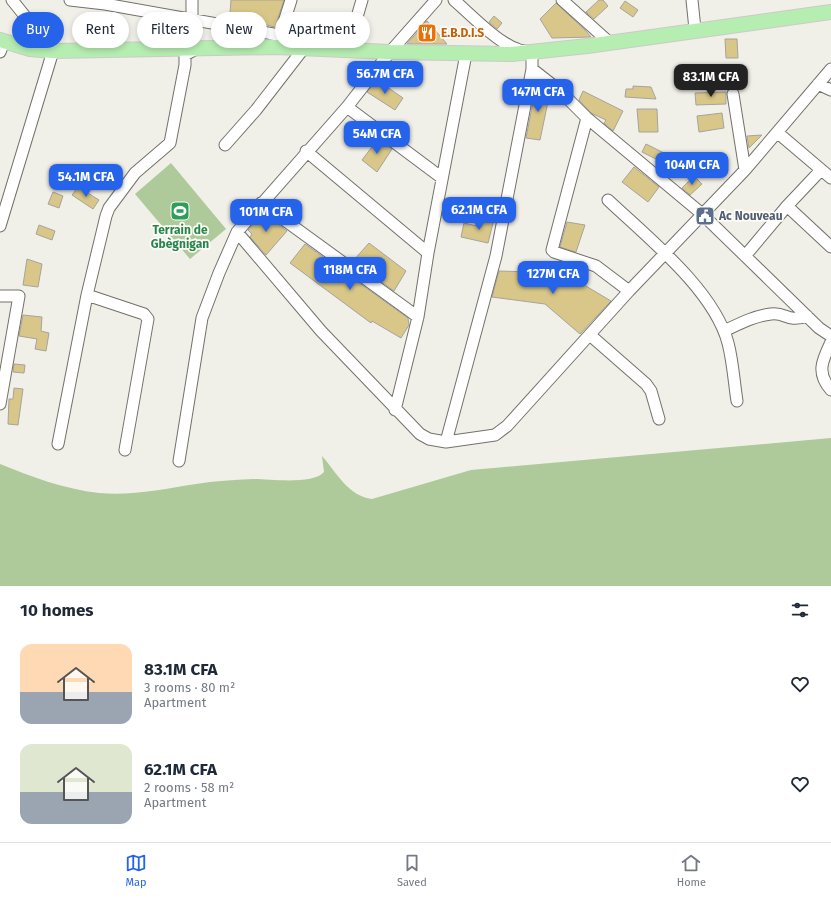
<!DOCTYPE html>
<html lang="en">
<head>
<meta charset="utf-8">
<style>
  :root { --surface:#fff; --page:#f2f2f3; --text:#1f2937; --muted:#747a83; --line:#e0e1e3; --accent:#2563eb }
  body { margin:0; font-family:"Fira Sans",sans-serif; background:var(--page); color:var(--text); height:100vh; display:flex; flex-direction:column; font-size:15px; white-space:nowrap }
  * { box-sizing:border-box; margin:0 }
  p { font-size:13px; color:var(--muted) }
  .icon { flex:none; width:22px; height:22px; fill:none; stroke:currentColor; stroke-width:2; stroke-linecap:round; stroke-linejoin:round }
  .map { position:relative; height:586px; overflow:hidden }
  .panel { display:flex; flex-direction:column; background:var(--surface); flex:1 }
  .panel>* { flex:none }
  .banner { position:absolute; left:12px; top:12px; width:400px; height:36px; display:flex; gap:8px }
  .price { position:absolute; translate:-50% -34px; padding:0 9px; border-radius:8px; background:var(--accent); color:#fff; font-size:13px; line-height:26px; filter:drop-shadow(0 1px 2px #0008) }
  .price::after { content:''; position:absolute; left:50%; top:24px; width:12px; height:9px; margin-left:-6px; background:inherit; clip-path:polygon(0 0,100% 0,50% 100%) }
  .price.active { background:#222; color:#fff }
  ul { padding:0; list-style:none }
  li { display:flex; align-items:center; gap:12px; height:100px; padding:0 20px }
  li span { display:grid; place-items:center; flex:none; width:112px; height:80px; border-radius:12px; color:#555 }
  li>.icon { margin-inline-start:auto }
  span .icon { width:48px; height:48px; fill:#fffc; stroke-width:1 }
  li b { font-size:17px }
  h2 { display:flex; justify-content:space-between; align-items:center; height:48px; padding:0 20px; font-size:17px }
  .tag { padding:0 14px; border-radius:18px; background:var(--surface); box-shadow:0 2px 6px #0003; font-size:14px; line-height:36px }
  .tag.active { background:var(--accent); color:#fff }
  .tab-bar { display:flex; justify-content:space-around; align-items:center; height:56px; border-top:1px solid var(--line); background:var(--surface); font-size:11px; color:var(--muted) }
  .tab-bar a { display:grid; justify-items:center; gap:2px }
  .tab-bar .active { color:var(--accent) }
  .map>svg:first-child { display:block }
  .green { fill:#aec99a }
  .building { fill:#d8c788; stroke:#a5a49d }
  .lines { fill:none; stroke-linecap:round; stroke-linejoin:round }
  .minor-casing { stroke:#73716b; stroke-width:13 }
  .major-casing { stroke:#cbcaca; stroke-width:16 }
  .minor { stroke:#fff; stroke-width:11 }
  .major { stroke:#b6eeb1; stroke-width:14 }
  .labels { text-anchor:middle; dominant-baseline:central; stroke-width:3.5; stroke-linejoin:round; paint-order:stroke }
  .food-label { font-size:12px; font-weight:bold; fill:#c56008; stroke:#fefcf5; text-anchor:start }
  .service-label { font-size:12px; font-weight:bold; fill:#4e5e75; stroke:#fefcf5; text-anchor:start }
  .leisure-label { font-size:12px; font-weight:bold; fill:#27864d; stroke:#fefcf5 }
</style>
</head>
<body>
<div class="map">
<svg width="831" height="586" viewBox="0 0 831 586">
  <rect width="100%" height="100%" fill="#f0efe8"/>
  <!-- green -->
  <path class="green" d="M171 163 226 229 190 259 135 194Z
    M831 438V586H0V464C32 477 64 489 99 493 131 496 164 489 196 484 214 481 234 480 253 479 270 479 313 485 324 472L322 456C337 473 348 496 372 499L471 470Z"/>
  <!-- building -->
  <path class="building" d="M231 0H284L275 27 233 17 230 13Z
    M599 0H603L608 6 594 19 586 12Z
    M625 1 638 10 633 17 620 8Z
    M556 3 585 30 591 37 552 38 540 19Z
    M494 16 502 23 497 29 489 22Z
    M427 21 447 44H407Z
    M725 39H737L738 58H726Z
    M377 80 403 98 395 110 367 92Z
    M537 82 550 92 540 140 526 138Z
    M633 86 651 87 656 99 625 97 626 89H633Z
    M583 91 623 111 613 131 604 123 606 120 591 113 579 100Z
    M726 92V104L696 105 695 93Z
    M637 109H657L658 132H639Z
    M722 113 724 128 699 132 697 116Z
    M762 135 749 148 747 136Z
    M378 139 392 149 377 172 362 160Z
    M646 144 666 154 662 162 642 152Z
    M634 167 659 187 648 202 622 182Z
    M694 176 702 184 690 195 682 188Z
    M78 187 99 200 93 209 72 195Z
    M53 192 63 196 59 208 48 204Z
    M263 213 287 231 266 255 250 237 252 234 248 230Z
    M484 217 494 219 488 243 461 237 464 223 481 227Z
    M567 222 585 225 576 252 560 247Z
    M39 225 55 231 52 240 36 234Z
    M369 243 406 271 394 291 353 261Z
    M305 244 408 318 409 325 401 338 372 321 371 323 290 263Z
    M27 259 42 264 38 287 23 285Z
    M499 271 564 273 611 301 580 334 545 304 492 297Z
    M23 315 42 317 41 331 49 333 46 351 35 349 37 339 19 336Z
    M14 364 25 365 24 373 13 372Z
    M14 388 23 389 18 425 8 424 9 399H13Z"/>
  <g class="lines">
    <!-- minor casing -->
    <g class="minor-casing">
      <path id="minor" d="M70 0 105 4 279 35
        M192 0V19
        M562 0 609 42
        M692 0 695 29
        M278 41 291 0
        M347 51 362 0
        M0 52 4 42
        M532 69 559 90 587 118 701 213 819 328 831 336
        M818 84 831 90
        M733 94 745 170
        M347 107 442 178
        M587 118 552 250 554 252 596 266 629 291
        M778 133 831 178
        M225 145 256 110 304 48
        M306 151 428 253
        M608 200C647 237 714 290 728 343 733 362 734 382 737 401
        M261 203 418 317
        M787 206 831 247
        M0 226 53 51 12 0
        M237 232 321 331 420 434 429 439 446 442 495 435 507 426 629 291 745 170 831 69
        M745 256 787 206 821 170
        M87 295 144 314 148 319 125 450
        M0 296H19L0 404
        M724 331C739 324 754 316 771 314 787 312 786 323 807 316
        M590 335 646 384 651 391 659 419
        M831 342C822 361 816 373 831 390
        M395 410 418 317 428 253 466 54
        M446 442 496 256 532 69V52C527 51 521 51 517 49 498 43 470 14 454 0
        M58 444 87 295 106 216 109 208 135 173 170 143 185 65V55L196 49
        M179 461 202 318 219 273 237 232 347 107 390 52 436 0"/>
    </g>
    <!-- major casing -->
    <g class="major-casing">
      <path id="major" d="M0 40 30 49 53 51 276 47 390 52 512 54 587 46 831 12"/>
    </g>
    <!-- minor -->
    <use href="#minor" class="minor"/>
    <!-- major -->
    <use href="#major" class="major"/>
  </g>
  <!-- icons -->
  <defs>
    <g id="restaurant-square" transform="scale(1)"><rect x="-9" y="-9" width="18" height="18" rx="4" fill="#e8710a" stroke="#fefcf5"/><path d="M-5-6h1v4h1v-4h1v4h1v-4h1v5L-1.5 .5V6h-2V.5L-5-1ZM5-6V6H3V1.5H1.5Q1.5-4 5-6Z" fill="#fff"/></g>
    <g id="stadium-square" transform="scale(1)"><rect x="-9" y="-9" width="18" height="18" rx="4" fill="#2e9e5b" stroke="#fefcf5"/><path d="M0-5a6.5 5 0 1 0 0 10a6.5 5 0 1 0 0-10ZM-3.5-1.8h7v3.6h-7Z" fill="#fff"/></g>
    <g id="civic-square" transform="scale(1)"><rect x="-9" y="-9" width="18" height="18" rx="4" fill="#5c6f8a" stroke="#fefcf5"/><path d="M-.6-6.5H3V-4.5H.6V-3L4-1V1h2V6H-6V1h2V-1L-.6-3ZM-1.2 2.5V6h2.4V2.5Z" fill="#fff"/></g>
  </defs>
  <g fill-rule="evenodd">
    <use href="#restaurant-square" x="427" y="33"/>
    <use href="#stadium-square" x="180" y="211"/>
    <use href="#civic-square" x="705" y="216"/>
  </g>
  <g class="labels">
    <!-- food labels -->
    <g class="food-label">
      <text x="441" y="33">E.B.D.I.S</text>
    </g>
    <!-- service labels -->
    <g class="service-label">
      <text x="719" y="216">Ac Nouveau</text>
    </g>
    <!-- leisure labels -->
    <g class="leisure-label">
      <text x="180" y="230">Terrain de<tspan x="180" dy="14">Gbègnigan</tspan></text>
    </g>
  </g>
</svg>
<b class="price" style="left:385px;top:95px">56.7M CFA</b>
<b class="price active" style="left:711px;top:98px">83.1M CFA</b>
<b class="price" style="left:538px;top:113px">147M CFA</b>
<b class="price" style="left:377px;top:155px">54M CFA</b>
<b class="price" style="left:692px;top:186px">104M CFA</b>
<b class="price" style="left:86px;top:198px">54.1M CFA</b>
<b class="price" style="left:479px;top:231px">62.1M CFA</b>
<b class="price" style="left:266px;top:233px">101M CFA</b>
<b class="price" style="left:350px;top:291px">118M CFA</b>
<b class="price" style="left:553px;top:295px">127M CFA</b>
<div class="banner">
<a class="tag active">Buy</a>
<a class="tag">Rent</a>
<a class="tag">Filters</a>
<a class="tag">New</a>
<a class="tag">Apartment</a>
</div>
</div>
<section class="panel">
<h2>10 homes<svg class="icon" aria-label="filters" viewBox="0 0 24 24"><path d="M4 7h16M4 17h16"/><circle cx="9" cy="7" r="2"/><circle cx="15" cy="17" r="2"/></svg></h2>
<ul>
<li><span style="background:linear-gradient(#ffd9b3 60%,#9aa5b1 0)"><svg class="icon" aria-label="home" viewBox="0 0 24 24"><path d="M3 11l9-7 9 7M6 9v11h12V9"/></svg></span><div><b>83.1M CFA</b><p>3 rooms · 80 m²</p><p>Apartment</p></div><svg class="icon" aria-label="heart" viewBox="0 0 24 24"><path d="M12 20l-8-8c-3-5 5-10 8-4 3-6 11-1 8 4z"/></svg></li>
<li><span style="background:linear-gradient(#dfe7d0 60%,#9aa5b1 0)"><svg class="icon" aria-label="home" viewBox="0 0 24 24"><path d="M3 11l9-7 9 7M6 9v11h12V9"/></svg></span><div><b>62.1M CFA</b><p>2 rooms · 58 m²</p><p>Apartment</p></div><svg class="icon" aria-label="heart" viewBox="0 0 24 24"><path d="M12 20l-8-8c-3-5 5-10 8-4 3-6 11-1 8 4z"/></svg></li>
</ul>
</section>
<nav class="tab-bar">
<a class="active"><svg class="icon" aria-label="map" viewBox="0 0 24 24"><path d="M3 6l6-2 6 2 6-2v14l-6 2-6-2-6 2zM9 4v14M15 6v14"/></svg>Map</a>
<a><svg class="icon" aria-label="saved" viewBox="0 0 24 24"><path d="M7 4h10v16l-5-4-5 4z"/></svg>Saved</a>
<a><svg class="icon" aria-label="home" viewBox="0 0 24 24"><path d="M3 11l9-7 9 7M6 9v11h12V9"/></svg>Home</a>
</nav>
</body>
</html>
